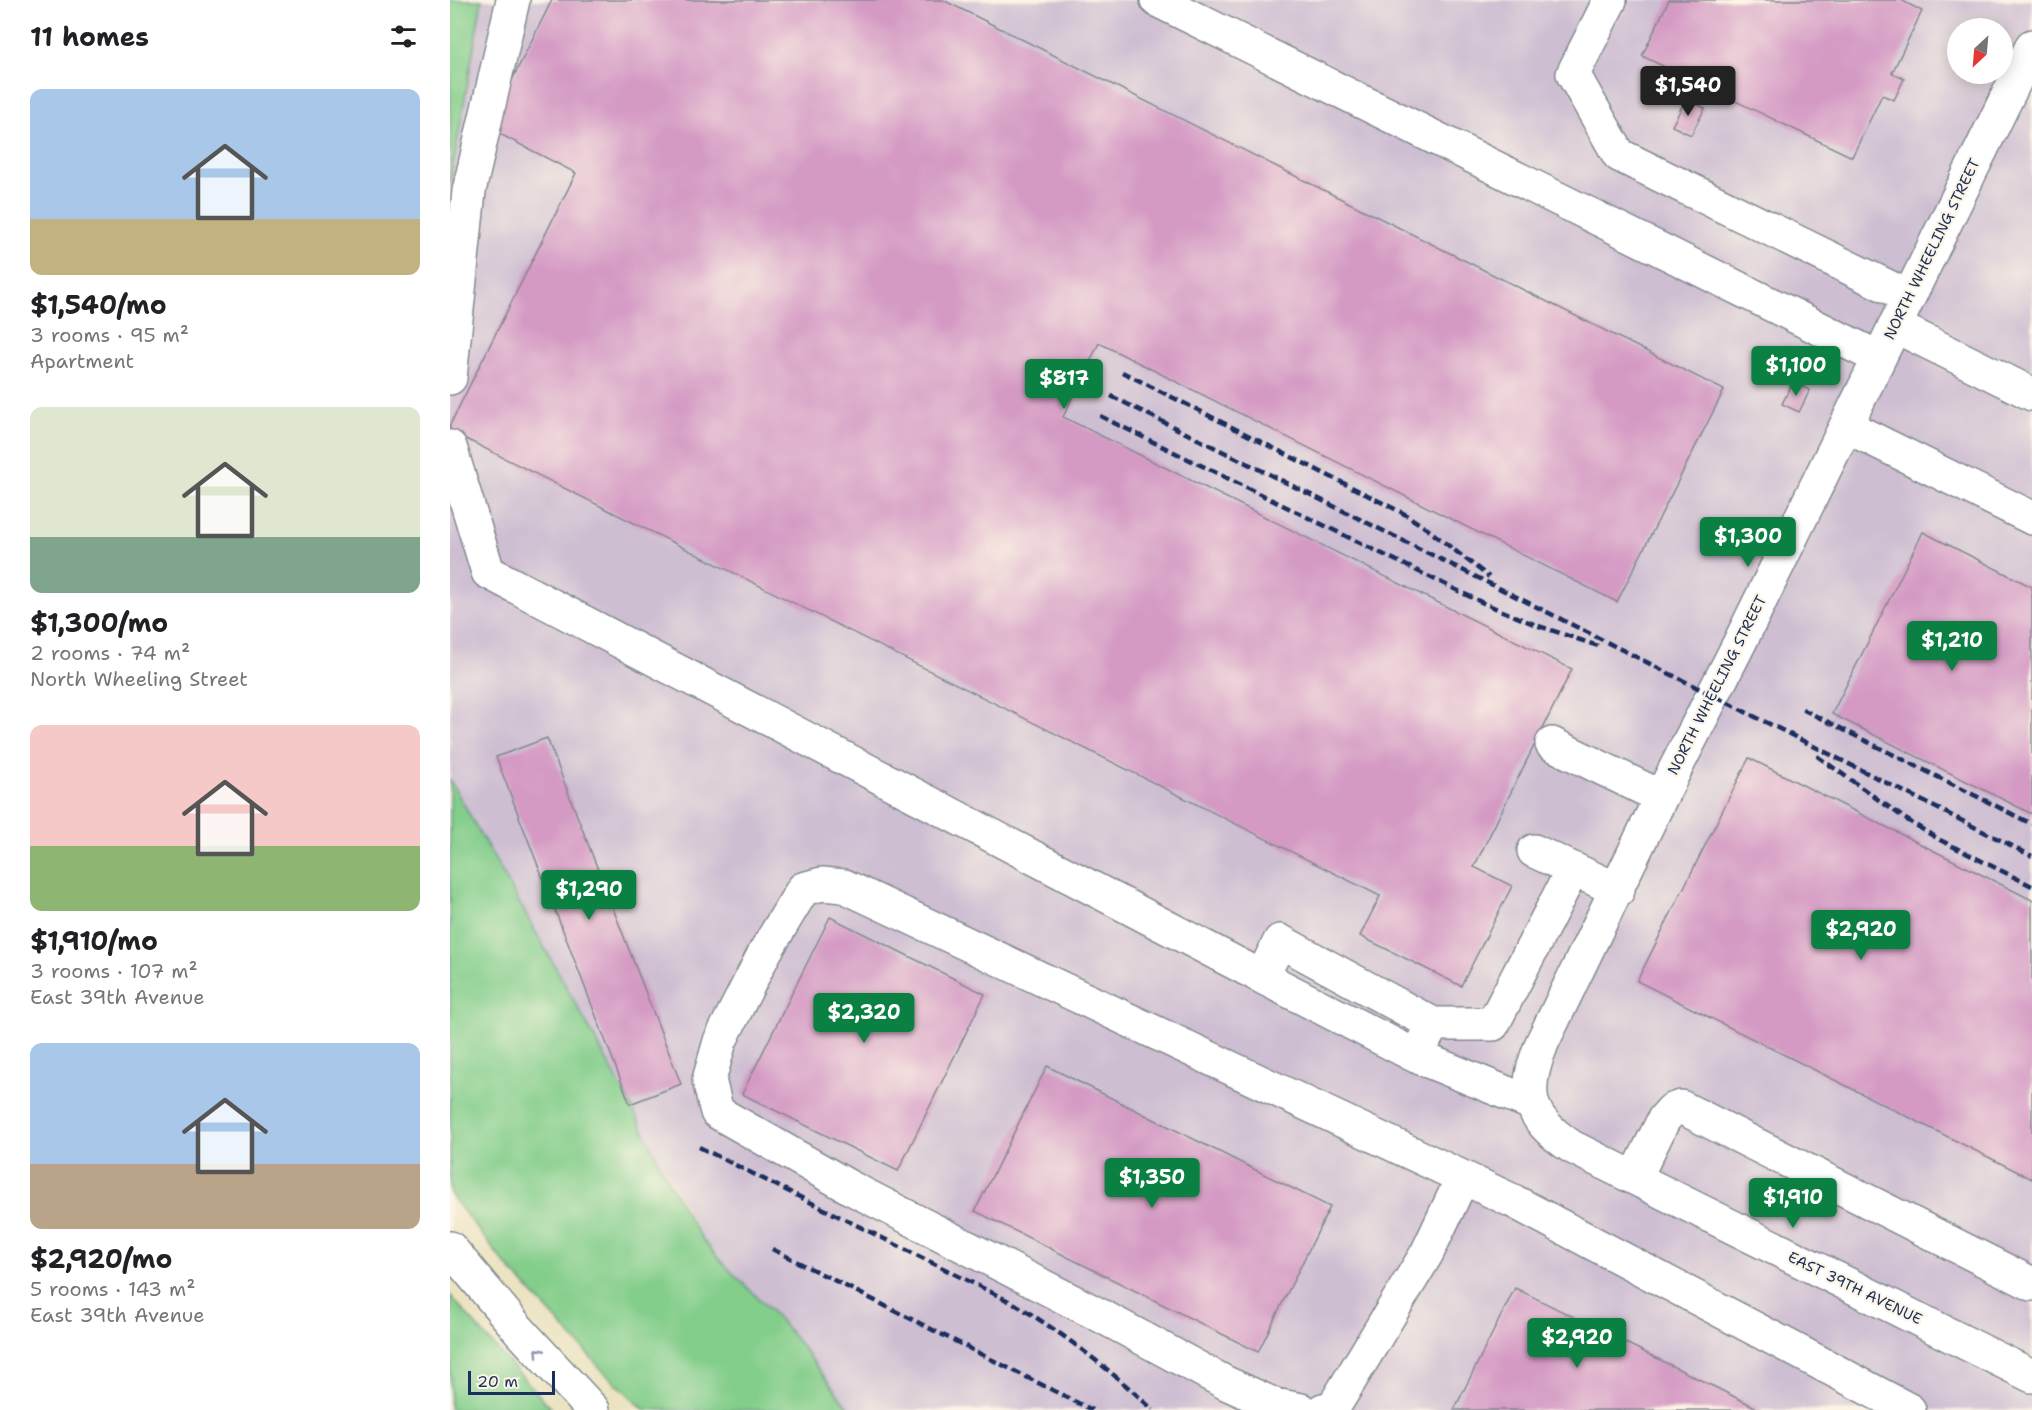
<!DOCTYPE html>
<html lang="en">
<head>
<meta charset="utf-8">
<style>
  :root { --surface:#fff; --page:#f6f6f6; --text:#202124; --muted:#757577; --accent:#0b8043 }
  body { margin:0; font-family:"Shantell Sans",sans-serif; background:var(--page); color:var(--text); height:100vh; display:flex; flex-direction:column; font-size:22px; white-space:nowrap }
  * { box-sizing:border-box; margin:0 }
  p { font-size:20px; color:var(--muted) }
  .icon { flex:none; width:33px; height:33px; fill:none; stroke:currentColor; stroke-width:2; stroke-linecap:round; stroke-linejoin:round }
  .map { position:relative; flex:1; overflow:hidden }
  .sheet { display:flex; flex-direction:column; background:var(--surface); width:450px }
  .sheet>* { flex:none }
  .needle { width:39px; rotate:206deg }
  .fabs { position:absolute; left:1497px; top:18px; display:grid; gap:12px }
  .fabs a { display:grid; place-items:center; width:66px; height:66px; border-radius:50%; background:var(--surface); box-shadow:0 3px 15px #0003; font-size:30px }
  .scale { position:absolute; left:18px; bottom:15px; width:87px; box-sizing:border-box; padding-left:6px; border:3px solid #1b2f5e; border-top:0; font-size:16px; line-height:21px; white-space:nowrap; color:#1b2f5e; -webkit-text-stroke:4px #fcf5e5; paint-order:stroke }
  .price { position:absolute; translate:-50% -51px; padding:0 14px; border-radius:6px; background:var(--accent); color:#fff; font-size:20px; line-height:39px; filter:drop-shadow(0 2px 3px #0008) }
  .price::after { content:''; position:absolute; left:50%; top:36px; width:18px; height:14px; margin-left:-9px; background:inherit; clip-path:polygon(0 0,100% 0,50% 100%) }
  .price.current { background:#222; color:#fff }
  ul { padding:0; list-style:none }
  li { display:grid; align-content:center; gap:12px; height:318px; padding:0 30px }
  li span { display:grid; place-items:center; height:186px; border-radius:12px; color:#555 }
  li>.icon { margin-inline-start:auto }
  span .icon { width:108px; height:108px; fill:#fffc; stroke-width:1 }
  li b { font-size:26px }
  h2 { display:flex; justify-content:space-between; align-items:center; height:72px; padding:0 30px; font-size:26px }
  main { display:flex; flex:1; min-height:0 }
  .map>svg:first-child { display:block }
  .industrial { fill:#cdbed2; fill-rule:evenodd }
  .green { fill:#83ce8b; stroke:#4f7e74; stroke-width:1.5 }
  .building { fill:#d49ac4 }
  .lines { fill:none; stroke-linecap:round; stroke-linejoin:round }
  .minor-casing { stroke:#838990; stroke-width:36 }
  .highway-casing { stroke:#838990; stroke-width:36 }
  .minor { stroke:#fff; stroke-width:33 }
  .highway { stroke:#fff; stroke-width:33 }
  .rail { stroke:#1b2f5e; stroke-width:4.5; stroke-dasharray:9 4.5; stroke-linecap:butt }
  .oneway { stroke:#8d97ae }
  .labels { text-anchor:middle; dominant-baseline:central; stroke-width:4.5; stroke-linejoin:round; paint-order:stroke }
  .street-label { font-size:15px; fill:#1b2f5e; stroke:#fcf5e5 }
</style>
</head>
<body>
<main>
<section class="sheet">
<h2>11 homes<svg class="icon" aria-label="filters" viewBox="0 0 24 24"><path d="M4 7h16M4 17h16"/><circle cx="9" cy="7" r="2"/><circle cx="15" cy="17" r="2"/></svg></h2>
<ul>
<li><span style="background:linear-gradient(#a9c7e8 70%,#c2b280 0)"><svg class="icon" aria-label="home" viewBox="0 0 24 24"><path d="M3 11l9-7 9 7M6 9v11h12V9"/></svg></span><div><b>$1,540/mo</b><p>3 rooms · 95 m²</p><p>Apartment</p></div></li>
<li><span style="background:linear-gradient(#dfe7d0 70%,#7fa58c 0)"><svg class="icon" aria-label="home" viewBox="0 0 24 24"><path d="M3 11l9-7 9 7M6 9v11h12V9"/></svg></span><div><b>$1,300/mo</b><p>2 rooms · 74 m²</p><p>North Wheeling Street</p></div></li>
<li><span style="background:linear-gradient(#f6c9c9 65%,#8fb573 0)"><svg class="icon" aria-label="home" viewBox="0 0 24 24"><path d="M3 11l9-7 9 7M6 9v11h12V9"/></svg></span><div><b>$1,910/mo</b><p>3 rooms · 107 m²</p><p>East 39th Avenue</p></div></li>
<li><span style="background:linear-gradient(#a9c7e8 65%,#b9a48a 0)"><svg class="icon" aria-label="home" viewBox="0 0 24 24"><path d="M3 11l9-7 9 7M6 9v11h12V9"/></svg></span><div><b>$2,920/mo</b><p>5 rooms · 143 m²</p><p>East 39th Avenue</p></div></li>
</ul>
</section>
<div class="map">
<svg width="1582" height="1410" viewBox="0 0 1582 1410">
  <rect width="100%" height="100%" fill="#fcf5e5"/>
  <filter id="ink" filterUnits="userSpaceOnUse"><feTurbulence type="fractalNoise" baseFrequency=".0167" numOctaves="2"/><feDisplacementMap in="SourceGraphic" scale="12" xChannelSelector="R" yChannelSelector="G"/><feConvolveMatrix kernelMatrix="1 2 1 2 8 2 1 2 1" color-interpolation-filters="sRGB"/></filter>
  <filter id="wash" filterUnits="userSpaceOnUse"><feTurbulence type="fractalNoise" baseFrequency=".008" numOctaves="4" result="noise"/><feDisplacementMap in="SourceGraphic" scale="24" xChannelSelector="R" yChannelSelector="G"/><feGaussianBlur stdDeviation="1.35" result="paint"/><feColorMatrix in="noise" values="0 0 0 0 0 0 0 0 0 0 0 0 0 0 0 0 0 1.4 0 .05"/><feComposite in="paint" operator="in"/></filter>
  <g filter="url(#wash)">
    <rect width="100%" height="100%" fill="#ebe3c1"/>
    <!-- industrial -->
    <path class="industrial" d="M32 0H1582V1410H401L377 1382 337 1329 322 1311 281 1271 253 1239 0 780V184ZM1508 28H1552V74H1508Z"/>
    <!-- green -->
    <path class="green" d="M0 0H32L0 184Z
      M0 780C60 887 122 994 179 1102 202 1145 220 1190 247 1231 267 1261 296 1285 321 1311 351 1341 373 1378 401 1410H195L154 1372 51 1259 0 1194Z
      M0 1295 35 1336 103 1410H4L0 1408Z"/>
    <g id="blocks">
      <!-- building -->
      <path class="building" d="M102 0H493L1274 390 1167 602 649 343 613 417 1122 669 1024 867 1062 886 1011 986 910 936 930 896 0 431V425L126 173 38 128Z
        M1219 0H1451L1472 11 1442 73 1454 79 1444 100 1432 95 1402 157 1192 56Z
        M1236 99 1255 108 1241 135 1222 126Z
        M1343 382 1360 390 1349 412 1332 404Z
        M1473 532 1582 587V814L1382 714Z
        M97 738 231 1084 180 1104 46 757Z
        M1299 758 1582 900V1179L1187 981Z
        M380 917 535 994 448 1171 292 1094Z
        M597 1066 880 1207 808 1352 525 1211Z
        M1065 1288 1311 1410H1004Z"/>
    </g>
  </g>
  <g filter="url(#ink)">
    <use href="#blocks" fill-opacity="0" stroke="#838990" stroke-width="1.5"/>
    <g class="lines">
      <!-- minor casing -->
      <g class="minor-casing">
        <path id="minor" d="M707 0 1429 358
          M1160 0 1123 74 1169 155 1459 297
          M1582 46 1289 644 1211 797 1092 1043C1072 1093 1076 1117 1122 1147L1582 1376
          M1445 326 1582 394
          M0 378 19 191 63 0
          M1396 426 1582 518
          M0 447 38 572 812 977
          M1102 744 1211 797
          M1084 851 1123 869
          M966 1056 812 977 830 941 983 1024
          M1081 1103 966 1056 983 1024H1043L1123 869 1168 890
          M1185 1178 1214 1119 1222 1110 1231 1107 1582 1284
          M851 1410 825 1405 776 1383 655 1318 401 1188 267 1112 259 1080 270 1041 315 952 353 889 372 884 394 886 1063 1201 1459 1410
          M873 1410 883 1408 977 1253 1012 1179"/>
      </g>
      <!-- highway casing -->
      <g class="highway-casing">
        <path id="highway" d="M0 1248 69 1330 143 1410"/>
      </g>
      <!-- minor -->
      <use href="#minor" class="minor"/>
      <!-- highway -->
      <use href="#highway" class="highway"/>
      <!-- rail -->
      <path class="rail" d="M672 372 953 513 976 528 1039 577
        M661 396 1071 599 1582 856
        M650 416 1031 602 1086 625 1151 647
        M1352 709 1582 824
        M1367 756 1457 820 1490 840 1582 886
        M249 1147 565 1304C615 1335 660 1369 703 1410
        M322 1249 642 1410"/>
    </g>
    <!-- one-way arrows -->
    <defs><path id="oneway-chevron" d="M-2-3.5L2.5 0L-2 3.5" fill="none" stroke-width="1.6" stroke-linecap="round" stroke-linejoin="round" transform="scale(1.5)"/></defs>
    <use class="oneway" href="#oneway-chevron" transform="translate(89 1352) rotate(-132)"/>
  </g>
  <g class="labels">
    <!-- street labels -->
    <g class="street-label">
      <text transform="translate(1482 249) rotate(-64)">NORTH WHEELING STREET</text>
      <text transform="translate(1267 685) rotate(-63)">NORTH WHEELING STREET</text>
      <text transform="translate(1405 1288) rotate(26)">EAST 39TH AVENUE</text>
    </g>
  </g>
</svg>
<div class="fabs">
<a><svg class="needle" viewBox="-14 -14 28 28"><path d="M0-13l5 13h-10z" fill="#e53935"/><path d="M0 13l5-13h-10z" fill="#757577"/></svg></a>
</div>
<div class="scale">20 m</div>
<b class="price current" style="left:1238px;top:117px">$1,540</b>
<b class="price" style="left:1346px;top:397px">$1,100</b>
<b class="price" style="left:614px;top:410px">$817</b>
<b class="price" style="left:1298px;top:568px">$1,300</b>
<b class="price" style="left:1502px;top:672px">$1,210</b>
<b class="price" style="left:139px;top:921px">$1,290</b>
<b class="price" style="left:1411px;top:961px">$2,920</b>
<b class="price" style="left:414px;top:1044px">$2,320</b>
<b class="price" style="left:702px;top:1209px">$1,350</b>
<b class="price" style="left:1343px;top:1229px">$1,910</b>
<b class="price" style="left:1127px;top:1369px">$2,920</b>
</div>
</main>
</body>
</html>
